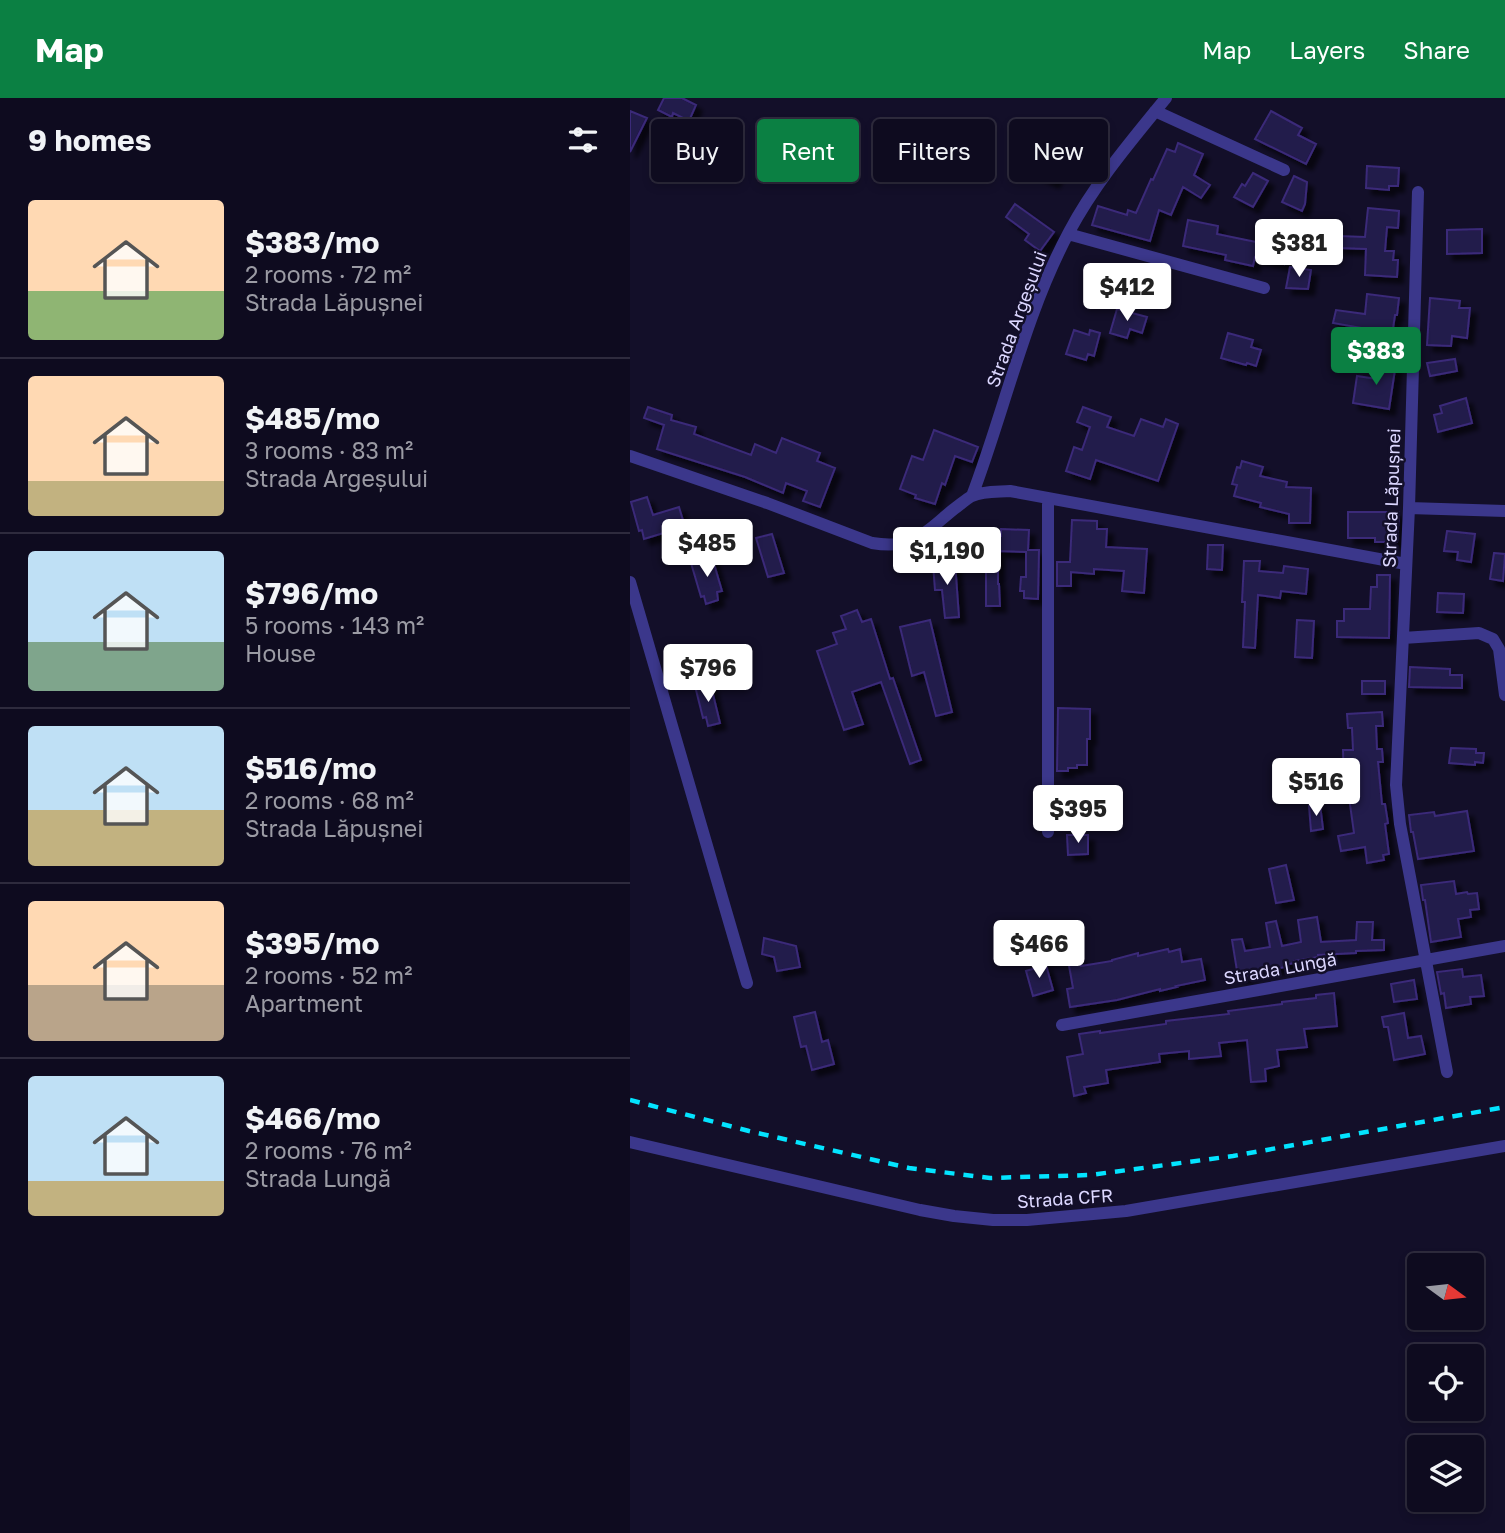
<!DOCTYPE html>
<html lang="en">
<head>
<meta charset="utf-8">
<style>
  :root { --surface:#0e0b1f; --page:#171428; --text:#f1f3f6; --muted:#9b9ba4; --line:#2e2b3d; --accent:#0b8043 }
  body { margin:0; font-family:"Golos Text",sans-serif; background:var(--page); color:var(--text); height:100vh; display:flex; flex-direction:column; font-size:26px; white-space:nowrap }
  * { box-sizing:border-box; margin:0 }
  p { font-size:23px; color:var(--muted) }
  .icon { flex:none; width:38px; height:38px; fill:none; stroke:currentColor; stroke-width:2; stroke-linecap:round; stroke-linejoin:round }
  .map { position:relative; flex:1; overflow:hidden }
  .details { display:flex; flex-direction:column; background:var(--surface); width:630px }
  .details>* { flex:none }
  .hud { position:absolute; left:21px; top:21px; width:665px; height:63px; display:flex; gap:14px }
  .needle { width:46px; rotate:105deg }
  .tools { position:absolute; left:777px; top:1155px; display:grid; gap:14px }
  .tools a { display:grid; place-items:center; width:77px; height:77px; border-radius:7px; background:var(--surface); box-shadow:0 4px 10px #0003,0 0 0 2px var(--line); font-size:35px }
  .price { position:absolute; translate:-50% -60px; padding:0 16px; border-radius:7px; background:#fff; color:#222; font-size:23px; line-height:46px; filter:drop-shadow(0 2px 4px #0008) }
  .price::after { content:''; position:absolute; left:50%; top:42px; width:21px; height:16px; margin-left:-10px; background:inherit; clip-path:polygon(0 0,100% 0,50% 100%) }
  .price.active { background:var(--accent); color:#fff }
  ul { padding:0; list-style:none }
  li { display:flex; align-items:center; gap:21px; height:175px; padding:0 28px }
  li+li { border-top:2px solid var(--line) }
  li span { display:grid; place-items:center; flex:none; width:196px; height:140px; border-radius:7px; color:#555 }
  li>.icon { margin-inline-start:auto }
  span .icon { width:84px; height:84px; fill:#fffc; stroke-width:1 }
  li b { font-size:30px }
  h2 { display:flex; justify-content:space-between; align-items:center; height:84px; padding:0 28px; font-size:30px }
  .chip { padding:0 24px; border-radius:7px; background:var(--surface); box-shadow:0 4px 10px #0003,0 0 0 2px var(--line); font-size:24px; line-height:63px }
  .chip.active { background:var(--accent); color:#fff }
  header { display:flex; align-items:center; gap:42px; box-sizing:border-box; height:98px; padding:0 35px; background:var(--accent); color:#fff }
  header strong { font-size:33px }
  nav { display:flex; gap:38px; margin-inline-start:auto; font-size:24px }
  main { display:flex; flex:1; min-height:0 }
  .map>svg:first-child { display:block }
  .building { fill:#241a4c; stroke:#3a2a79; stroke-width:2; filter:url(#shadow) }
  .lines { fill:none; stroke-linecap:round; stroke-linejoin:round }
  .minor { stroke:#3b378b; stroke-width:12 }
  .rail { stroke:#03e4ff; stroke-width:4.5; stroke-dasharray:10 9; stroke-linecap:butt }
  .labels { text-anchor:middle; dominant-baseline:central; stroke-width:5; stroke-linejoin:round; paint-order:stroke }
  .street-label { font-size:18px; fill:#dcd7ff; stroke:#130f29 }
</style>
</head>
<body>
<header>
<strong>Map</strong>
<nav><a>Map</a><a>Layers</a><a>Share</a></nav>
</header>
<main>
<section class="details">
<h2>9 homes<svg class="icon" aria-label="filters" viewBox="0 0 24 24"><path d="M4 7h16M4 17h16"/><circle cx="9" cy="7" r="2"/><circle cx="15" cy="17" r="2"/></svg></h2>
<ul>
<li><span style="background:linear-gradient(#ffd9b3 65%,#8fb573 0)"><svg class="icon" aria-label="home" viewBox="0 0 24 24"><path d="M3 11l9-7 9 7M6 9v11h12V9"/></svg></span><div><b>$383/mo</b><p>2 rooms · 72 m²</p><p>Strada Lăpușnei</p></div></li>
<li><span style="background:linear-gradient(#ffd9b3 75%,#c2b280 0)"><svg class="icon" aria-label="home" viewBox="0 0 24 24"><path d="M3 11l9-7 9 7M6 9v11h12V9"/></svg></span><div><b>$485/mo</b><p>3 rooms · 83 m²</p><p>Strada Argeșului</p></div></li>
<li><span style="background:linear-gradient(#bfe0f5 65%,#7fa58c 0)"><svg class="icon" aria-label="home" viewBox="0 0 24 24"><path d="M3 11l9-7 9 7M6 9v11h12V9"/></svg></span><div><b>$796/mo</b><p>5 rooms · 143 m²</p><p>House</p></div></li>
<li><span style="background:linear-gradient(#bfe0f5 60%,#c2b280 0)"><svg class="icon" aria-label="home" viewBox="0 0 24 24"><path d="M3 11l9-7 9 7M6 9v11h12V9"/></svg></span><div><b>$516/mo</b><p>2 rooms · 68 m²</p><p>Strada Lăpușnei</p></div></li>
<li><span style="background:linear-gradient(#ffd9b3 60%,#b9a48a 0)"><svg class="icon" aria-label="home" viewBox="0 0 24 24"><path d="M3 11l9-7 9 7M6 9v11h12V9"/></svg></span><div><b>$395/mo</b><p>2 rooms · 52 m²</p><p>Apartment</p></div></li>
<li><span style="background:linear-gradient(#bfe0f5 75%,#c2b280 0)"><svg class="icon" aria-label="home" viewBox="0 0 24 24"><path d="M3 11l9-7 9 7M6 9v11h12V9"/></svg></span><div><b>$466/mo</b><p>2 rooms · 76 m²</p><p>Strada Lungă</p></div></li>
</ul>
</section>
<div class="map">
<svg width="875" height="1435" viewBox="0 0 875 1435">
  <defs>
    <filter id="shadow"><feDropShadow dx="6" dy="6" stdDeviation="2" flood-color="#0009"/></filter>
  </defs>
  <rect width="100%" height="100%" fill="#130f29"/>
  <!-- building -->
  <path class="building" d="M34 0H52L66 7 59 23 43 15 42 19 28 12Z
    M0 13 17 20 0 54Z
    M641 13 672 30 668 37 686 46 676 66 625 41Z
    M548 45 573 56 564 77 580 87 571 100 553 89 541 117 529 112 520 143 462 127 468 108 497 117 498 112 506 115 521 81 523 82 537 51 545 54Z
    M403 52 432 66 423 84 395 70Z
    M737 68 769 70 768 88H759V92L736 90Z
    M623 75 638 83 623 109 604 99 612 86 615 88Z
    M664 78 677 84 675 106 672 113 652 104Z
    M385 106 424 134 410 153 395 142 399 136 376 119Z
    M738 110 769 113 768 130 757 129 755 153H764L763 162H768L767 179 735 177 736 151 708 150 709 138 735 139Z
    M558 122 588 128 587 136 631 145 633 137 659 143 654 166 625 159 623 168 595 162 596 157 553 148Z
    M852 131V155L817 156V132Z
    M660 169 681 172 678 191 656 190Z
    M737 196 769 200 767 217H765L760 251 730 246 732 230 703 225 706 212 735 216Z
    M800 200 830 203 829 210H840L837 240 822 238 821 248 797 247Z
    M487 211 517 219 512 235 500 231 497 240 480 235Z
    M444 232 459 237 460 232 470 235 464 258 458 256 456 262 436 256Z
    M598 235 623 242 621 249 631 252 626 268 617 265 616 267 591 260Z
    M825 261 827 273 800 278 797 265Z
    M750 262 766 265 759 311 723 305 727 278 747 281Z
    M836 300 842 325 808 334 804 317 812 315 810 308Z
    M18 309 42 317 41 322 66 329 64 336 121 357 125 346 146 355 152 340 190 355 187 363 205 370 190 409 173 403 177 393 156 385 153 395 115 379 27 351 34 327 14 320Z
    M453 309 481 319 477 329 504 338 511 321 533 329 536 321 548 326 528 383 466 362 460 381 436 373 444 349 452 352 460 329 447 324Z
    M304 332 348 349 342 364 325 358 315 387 312 385 305 406 285 400 286 397 270 391 282 358 293 362Z
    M612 363 633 369 630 378 657 384 656 389 681 390 680 425H659V416L630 409 631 405 604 398 607 387 602 386 607 369 610 370Z
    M17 399 23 417 49 409 58 439 43 443 40 433 14 441 12 432 9 433 1 404Z
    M718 414H769L767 444H745V440H718Z
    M442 422 467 423V431H477L476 449 517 451 514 495 492 493 494 473 464 471V476L441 474V488H427V464H440Z
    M371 431 399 432 398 452H409L408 501 394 500V493H390L391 479H396V454L368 453V486H369L370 508H356V467H344L345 438H371Z
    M817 433 845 436 841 464 827 462 828 454 814 453Z
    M142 436 154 475 138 479 126 440Z
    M578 447H593L592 472 577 471Z
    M864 455 875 456 873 483 860 481Z
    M82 459 92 493 87 494 88 502 76 506 74 498 71 499 61 465Z
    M614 463H630L629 473 653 475 654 468 678 471 676 496 651 493 650 500 628 497 625 550 613 549 615 504H612Z
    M325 464 329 519 315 520 312 492H305L303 466Z
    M747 477H760L759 540 707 539V523H714V511H740L741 489H747Z
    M808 495 834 496 833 515 807 514Z
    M227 512 232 524 241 521 260 581 263 580 291 662 280 666 251 584 222 594 233 626 214 632 187 553 207 546 203 535 216 531 211 518Z
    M300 522 322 614 306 618 294 574 282 578 270 529Z
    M667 522 684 523 682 560 665 559Z
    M780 569 820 571V577H832V590L779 589Z
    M732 583H755V596H732Z
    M80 584 90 625 78 628 76 619 73 620 65 588Z
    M428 610 460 611V641H457V667H447V670H438V673H427Z
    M752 614 753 628H746L747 651H752L753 664H748L752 706H755L758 725 755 726 759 756 753 757 754 762 737 765 735 749 711 753 708 738 724 735 719 699 711 700 710 687H714L713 652H723L722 630H718L717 616Z
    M821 650 846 651V655H854L853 665 845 664V667L819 665Z
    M456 699V714H439V719H427V700Z
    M690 706 693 731 681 733 679 708Z
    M837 713 844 753 788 761 783 734H781L779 717 804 714 805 718Z
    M437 737H458V756L438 757Z
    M656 767 664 802 646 805 639 771Z
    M824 783 826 796 837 794 838 796 847 795 849 811 840 812 841 819 828 821 831 839 801 844 795 802H793L791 787Z
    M687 819 691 844 726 842 727 824H743L742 842H754V852L726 853V855L688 857V859L664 863V865L655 867 656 869 618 875 619 878 608 879 602 842 612 841 615 853 640 849 636 825 646 823 652 848 671 844 668 822Z
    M134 840 166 848 170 869 147 873 144 859 132 856Z
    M443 849 444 859 408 863 407 852Z
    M538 851 539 854 550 851 552 864 571 861 575 882 546 888 547 889 530 893V891L487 902 440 909 437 891 443 890 438 862 450 860 451 868 482 863V862L508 855V858Z
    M416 867 423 892 403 898 396 873Z
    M832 871 833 879 851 877 854 898 840 899 841 906 816 910 814 895 811 896 807 874Z
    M784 882 787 901 764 904 761 886Z
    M704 895 707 928 674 931 677 949 647 952 649 968 635 971 636 983 621 984 617 942 589 945 591 958 559 961V953L529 956 530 964 476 972 478 985 454 989 456 995 444 998 437 959 453 956 449 936 470 933V935L536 926V923L599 916 598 913 652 906V904L686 900V897Z
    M185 914 192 944 198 942 204 966 182 972 176 948 171 949 164 919Z
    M774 915 778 940 791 938 795 956 764 962 758 929H754L752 919Z"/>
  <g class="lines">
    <!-- minor -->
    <path class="minor" d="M525 13 654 72
      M788 94 779 410 766 687 770 726 817 974
      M438 136 634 190
      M0 358 137 405 242 445C284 452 294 435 324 411 330 407 336 401 342 398 353 393 368 394 380 393L776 466
      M342 398C375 311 395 216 439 134 465 85 501 43 536 0
      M779 410 875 413
      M0 484 117 885
      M773 540 849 535 863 541 869 551 875 597
      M418 734V400
      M432 927 875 848
      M0 1044 290 1112 324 1118 363 1122H397L496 1113 875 1048"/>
    <!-- rail -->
    <path class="rail" d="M0 1002 119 1033 279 1070 360 1080 460 1077 603 1058 875 1009"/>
  </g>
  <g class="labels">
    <!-- street labels -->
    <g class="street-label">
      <text transform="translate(386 221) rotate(-70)">Strada Argeșului</text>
      <text transform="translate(761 400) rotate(-88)">Strada Lăpușnei</text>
      <text transform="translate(650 870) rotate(-10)">Strada Lungă</text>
      <text transform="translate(435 1100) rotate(-4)">Strada CFR</text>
    </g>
  </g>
</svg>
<div class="tools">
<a><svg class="needle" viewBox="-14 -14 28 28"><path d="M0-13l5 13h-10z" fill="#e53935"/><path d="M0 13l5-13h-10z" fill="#9b9ba4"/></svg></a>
<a><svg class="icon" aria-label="locate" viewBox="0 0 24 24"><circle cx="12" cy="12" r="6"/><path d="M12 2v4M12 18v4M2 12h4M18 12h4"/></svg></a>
<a><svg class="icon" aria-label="layers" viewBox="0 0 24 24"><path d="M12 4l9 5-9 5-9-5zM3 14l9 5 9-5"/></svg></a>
</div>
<b class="price" style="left:669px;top:181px">$381</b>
<b class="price" style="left:497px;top:225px">$412</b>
<b class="price active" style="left:746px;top:289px">$383</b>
<b class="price" style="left:77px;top:481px">$485</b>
<b class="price" style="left:317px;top:489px">$1,190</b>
<b class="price" style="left:78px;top:606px">$796</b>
<b class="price" style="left:686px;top:720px">$516</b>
<b class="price" style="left:448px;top:747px">$395</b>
<b class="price" style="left:409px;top:882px">$466</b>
<div class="hud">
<a class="chip">Buy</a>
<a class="chip active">Rent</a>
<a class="chip">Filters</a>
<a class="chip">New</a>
</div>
</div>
</main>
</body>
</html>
